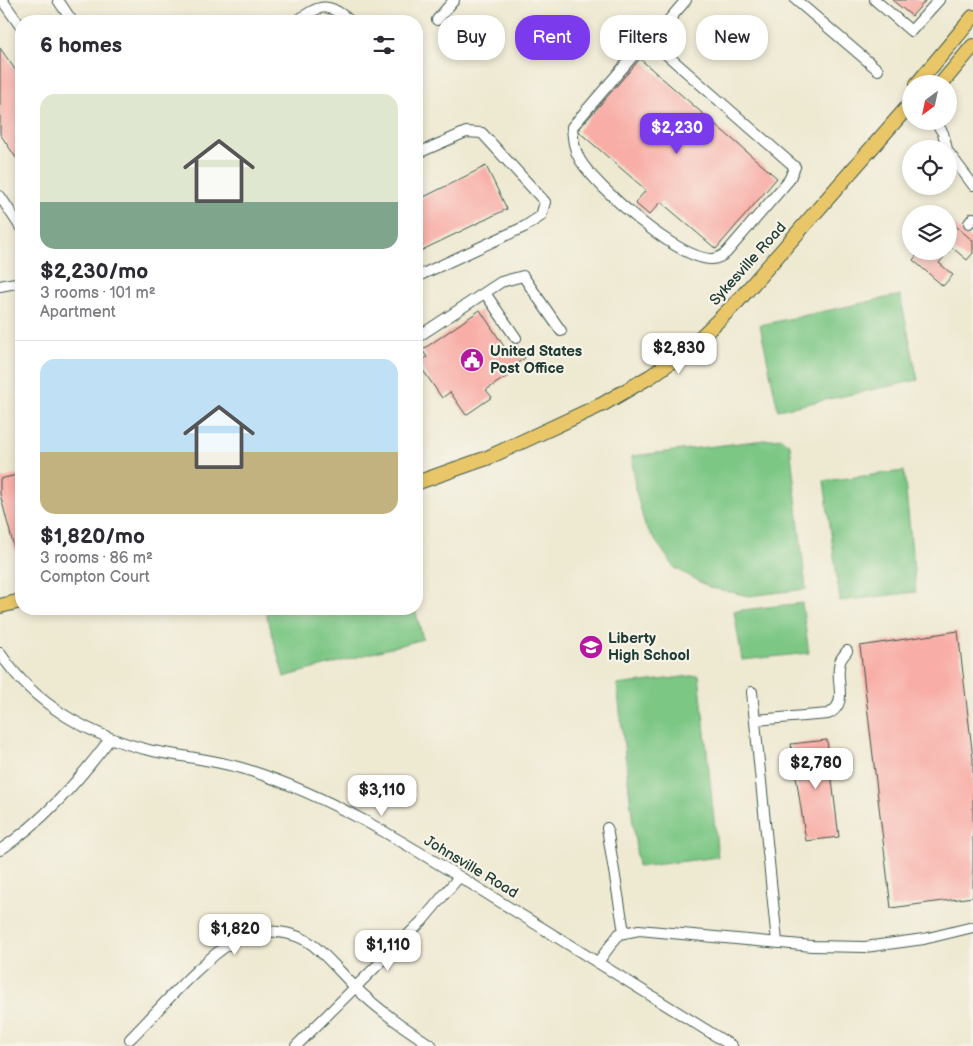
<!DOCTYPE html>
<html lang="en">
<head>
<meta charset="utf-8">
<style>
  :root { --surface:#fff; --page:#f2f2f3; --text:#2b2b33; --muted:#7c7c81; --line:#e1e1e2; --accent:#7c3aed }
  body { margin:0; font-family:"Balsamiq Sans",sans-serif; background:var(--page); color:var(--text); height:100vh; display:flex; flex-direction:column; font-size:19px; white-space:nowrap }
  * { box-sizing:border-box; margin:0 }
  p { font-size:16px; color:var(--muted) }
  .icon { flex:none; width:28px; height:28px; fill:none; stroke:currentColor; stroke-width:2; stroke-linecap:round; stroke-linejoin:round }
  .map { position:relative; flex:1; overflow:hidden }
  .side { position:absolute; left:15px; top:15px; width:408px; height:600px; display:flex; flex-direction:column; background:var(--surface); border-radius:20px; box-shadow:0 2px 8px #0003 }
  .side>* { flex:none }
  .guide { position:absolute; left:438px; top:15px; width:460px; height:45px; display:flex; gap:10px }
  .needle { width:32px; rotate:213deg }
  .buttons { position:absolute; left:902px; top:75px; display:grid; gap:10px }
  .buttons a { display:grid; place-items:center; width:55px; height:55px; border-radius:50%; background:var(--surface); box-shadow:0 2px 8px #0003; font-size:25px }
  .price { position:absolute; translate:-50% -42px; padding:0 11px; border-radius:10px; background:#fff; color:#222; font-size:16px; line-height:32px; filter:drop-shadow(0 1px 2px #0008) }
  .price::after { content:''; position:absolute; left:50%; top:30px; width:15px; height:11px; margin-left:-8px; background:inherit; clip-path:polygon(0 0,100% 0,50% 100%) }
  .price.on { background:var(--accent); color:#fff }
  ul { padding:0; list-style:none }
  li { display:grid; align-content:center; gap:10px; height:265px; padding:0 25px }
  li+li { border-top:1px solid var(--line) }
  li span { display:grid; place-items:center; height:155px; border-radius:15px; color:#555 }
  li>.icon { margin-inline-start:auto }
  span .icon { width:90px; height:90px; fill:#fffc; stroke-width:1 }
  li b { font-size:21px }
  h2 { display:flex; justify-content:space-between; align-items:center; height:60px; padding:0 25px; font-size:21px }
  .tag { padding:0 18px; border-radius:20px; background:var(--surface); box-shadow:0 2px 8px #0003; font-size:18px; line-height:45px }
  .tag.on { background:var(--accent); color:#fff }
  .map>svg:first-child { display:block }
  .green { fill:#7dc785; stroke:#4e825c }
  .building { fill:#f8aea7 }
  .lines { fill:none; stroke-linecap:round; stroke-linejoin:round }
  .minor-casing { stroke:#3e574c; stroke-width:12 }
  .major-casing { stroke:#3e574c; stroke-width:16 }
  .minor { stroke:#fff; stroke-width:10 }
  .major { stroke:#e9c769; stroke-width:14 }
  .labels { text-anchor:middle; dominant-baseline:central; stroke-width:4.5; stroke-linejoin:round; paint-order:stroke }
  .street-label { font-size:15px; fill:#1f3d34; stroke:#f7f3e8 }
  .poi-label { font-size:15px; font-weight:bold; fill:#1f3d34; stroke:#f7f3e8; text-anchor:start }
</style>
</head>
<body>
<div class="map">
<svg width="973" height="1046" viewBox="0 0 973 1046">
  <rect width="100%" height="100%" fill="#f7f3e8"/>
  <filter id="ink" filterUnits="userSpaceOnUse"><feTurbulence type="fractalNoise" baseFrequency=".02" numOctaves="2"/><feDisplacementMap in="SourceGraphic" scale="10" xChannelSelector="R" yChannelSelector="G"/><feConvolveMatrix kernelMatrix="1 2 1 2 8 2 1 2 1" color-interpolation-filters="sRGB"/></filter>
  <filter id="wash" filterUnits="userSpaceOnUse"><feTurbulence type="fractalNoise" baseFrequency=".0096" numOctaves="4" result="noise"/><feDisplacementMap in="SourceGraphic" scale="20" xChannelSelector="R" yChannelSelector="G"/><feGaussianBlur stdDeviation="1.12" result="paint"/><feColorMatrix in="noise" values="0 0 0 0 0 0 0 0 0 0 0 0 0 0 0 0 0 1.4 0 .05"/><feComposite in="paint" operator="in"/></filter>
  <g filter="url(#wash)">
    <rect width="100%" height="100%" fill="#eee9d1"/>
    <!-- green -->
    <path class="green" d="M900 295 918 380 778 410 760 325Z
      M781 438 790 445 806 589 749 596 711 588 675 568 645 526 635 488 632 456Z
      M904 471 916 592 840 601 824 481Z
      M802 603 809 653 742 660 734 611Z
      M265 609H415L423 639 284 677Z
      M699 675 718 857 638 867 617 685Z"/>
    <g id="blocks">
      <!-- building -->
      <path class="building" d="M892 0H926L912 16Z
        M0 48 21 78V165L0 134Z
        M640 59 777 178 716 249 661 202 649 215 635 203 646 190 579 132V129Z
        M486 166 507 209 416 253V201Z
        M949 220 973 241V253L967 260 949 245Z
        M920 251H949L939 263 953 275 943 286 913 260Z
        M480 310 507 351 516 345 525 358 506 371 509 375 486 390 492 397 466 415 450 392 442 398 418 363 427 357 422 350Z
        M21 474V563H18L0 494V479Z
        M958 631 973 758V897L891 908 860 646Z
        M827 740 839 837 806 841 791 744Z"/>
    </g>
  </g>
  <g filter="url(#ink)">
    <use href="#blocks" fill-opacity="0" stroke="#3e574c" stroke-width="1"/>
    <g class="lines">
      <!-- minor casing -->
      <g class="minor-casing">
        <path id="minor" d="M2 0 21 27
          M58 0 72 21
          M796 0 878 70
          M875 0 911 31 939 0
          M437 20 454 0
          M297 21C319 5 328 1 350 21
          M651 41 795 167 789 180 726 253C722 256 718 259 712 259 679 260 597 188 580 160 574 150 573 139 572 127L633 56 651 41 686 0
          M935 121 943 133 947 149
          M949 153 973 185
          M416 154 466 132 482 133 545 202 541 216 524 227 416 277
          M0 196 21 228
          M969 223 973 218
          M0 286 21 282
          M485 293 516 338
          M416 338 501 282 523 276 561 331
          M0 653C35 706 92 737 153 751 184 757 217 760 248 770 339 799 421 853 502 903 578 951 655 998 732 1046
          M752 692 777 942
          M755 720 828 714C850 704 834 680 840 662 841 658 845 654 847 651
          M607 828 624 932
          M0 850C43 822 79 780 110 739
          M598 962 619 934 639 930 812 946 865 947 924 939 973 927
          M130 1039C163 1006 196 965 235 940 257 926 295 930 314 946 329 958 341 973 354 986 378 1010 405 1028 432 1046
          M296 1046 422 921 459 877"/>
      </g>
      <!-- major casing -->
      <g class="major-casing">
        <path id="major" d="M917 84 973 17
          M941 84 973 46
          M416 483 487 458 603 404 651 376 690 348 738 301 911 103
          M0 606 21 601"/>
      </g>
      <!-- minor -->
      <use href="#minor" class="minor"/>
      <!-- major -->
      <use href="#major" class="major"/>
    </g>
  </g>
  <!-- icons -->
  <defs>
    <g id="civic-disc" transform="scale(1.25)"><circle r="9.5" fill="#b5179e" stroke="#f7f3e8"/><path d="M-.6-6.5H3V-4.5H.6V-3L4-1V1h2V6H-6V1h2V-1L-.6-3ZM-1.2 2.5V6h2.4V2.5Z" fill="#fff"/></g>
    <g id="school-disc" transform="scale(1.25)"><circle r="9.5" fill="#b5179e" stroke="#f7f3e8"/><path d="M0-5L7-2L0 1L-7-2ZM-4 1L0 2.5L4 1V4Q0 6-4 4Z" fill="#fff"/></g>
  </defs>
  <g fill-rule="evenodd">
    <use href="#civic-disc" x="472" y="360"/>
    <use href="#school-disc" x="591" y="647"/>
  </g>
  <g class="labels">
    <!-- street labels -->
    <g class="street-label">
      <text transform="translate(748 264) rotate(-48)">Sykesville Road</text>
      <text transform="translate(471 867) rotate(31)">Johnsville Road</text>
    </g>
    <!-- poi labels -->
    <g class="poi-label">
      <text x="490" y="351">United States<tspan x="490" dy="17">Post Office</tspan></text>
      <text x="608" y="638">Liberty<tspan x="608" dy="17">High School</tspan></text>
    </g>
  </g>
</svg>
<div class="buttons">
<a><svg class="needle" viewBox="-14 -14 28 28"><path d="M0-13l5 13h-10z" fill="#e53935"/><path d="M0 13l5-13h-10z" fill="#7c7c81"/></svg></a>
<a><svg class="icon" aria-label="locate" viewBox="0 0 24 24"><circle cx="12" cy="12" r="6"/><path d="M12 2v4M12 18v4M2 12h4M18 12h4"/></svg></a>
<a><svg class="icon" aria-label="layers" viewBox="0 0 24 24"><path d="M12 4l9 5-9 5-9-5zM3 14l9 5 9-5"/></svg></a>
</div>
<b class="price on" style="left:677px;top:155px">$2,230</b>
<b class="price" style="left:679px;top:375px">$2,830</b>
<b class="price" style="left:816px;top:790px">$2,780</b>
<b class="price" style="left:382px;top:817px">$3,110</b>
<b class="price" style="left:235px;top:956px">$1,820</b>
<b class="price" style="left:388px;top:972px">$1,110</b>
<div class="guide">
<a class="tag">Buy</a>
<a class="tag on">Rent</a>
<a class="tag">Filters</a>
<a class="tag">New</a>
</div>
<section class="side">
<h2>6 homes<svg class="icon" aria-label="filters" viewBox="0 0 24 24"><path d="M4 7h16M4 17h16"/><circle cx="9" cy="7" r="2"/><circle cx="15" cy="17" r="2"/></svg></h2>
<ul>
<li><span style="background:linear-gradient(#dfe7d0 70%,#7fa58c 0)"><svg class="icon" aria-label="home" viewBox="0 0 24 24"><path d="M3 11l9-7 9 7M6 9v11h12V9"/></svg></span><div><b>$2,230/mo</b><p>3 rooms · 101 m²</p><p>Apartment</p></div></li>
<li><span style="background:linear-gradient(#bfe0f5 60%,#c2b280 0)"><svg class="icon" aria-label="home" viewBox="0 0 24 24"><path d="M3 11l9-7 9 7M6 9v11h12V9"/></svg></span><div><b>$1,820/mo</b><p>3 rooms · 86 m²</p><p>Compton Court</p></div></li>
</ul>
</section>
</div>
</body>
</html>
